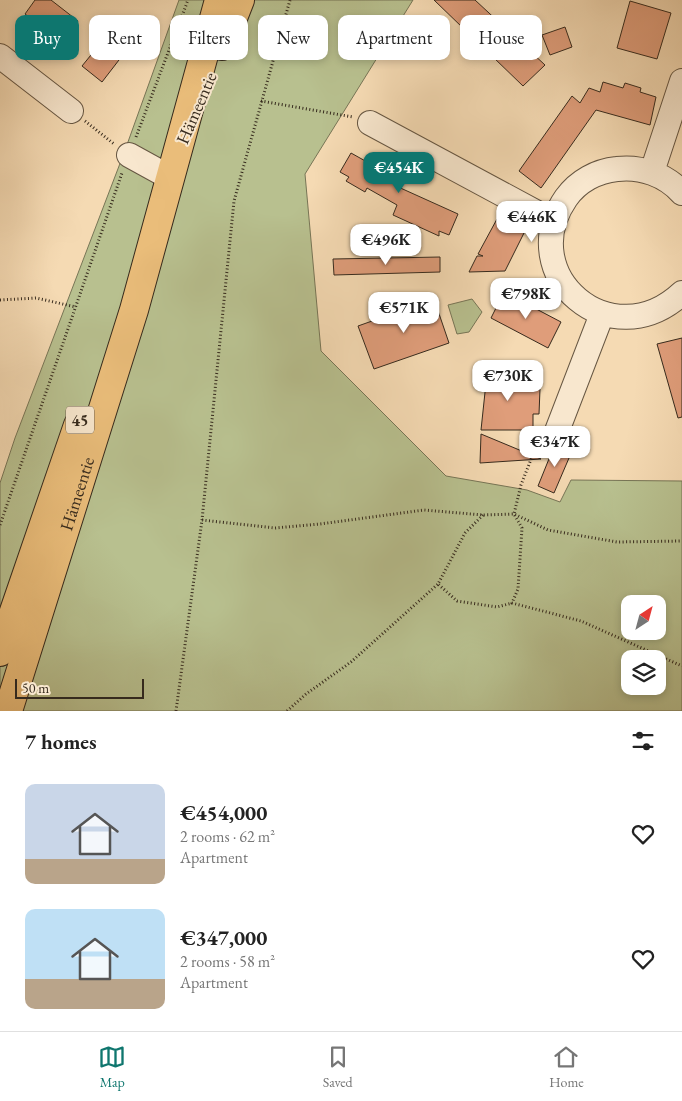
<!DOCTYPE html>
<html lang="en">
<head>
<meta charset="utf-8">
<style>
  :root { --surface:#fff; --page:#f6f6f6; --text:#222; --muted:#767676; --line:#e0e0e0; --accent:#0f766e }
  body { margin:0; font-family:"EB Garamond",serif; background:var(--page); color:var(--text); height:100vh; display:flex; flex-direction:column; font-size:19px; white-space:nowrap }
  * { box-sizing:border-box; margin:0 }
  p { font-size:16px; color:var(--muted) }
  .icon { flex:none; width:28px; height:28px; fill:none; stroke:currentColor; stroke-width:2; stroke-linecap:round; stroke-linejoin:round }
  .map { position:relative; height:711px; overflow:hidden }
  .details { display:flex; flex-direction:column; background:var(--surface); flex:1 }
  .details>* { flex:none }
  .top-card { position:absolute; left:15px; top:15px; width:652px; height:45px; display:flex; gap:10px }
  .needle { width:32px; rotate:36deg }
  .buttons { position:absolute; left:621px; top:595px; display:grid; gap:10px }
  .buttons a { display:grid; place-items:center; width:45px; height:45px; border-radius:10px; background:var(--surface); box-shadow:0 2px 8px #0003; font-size:25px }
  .scale { position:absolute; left:15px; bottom:12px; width:129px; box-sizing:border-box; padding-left:5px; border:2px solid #362a1d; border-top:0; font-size:14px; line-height:18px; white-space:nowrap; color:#362a1d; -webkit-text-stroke:4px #f8e7ce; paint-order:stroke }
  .price { position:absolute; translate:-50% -42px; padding:0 11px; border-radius:10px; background:#fff; color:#222; font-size:16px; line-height:32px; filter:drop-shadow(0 1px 2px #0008) }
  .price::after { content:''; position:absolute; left:50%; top:30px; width:15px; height:11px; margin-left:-8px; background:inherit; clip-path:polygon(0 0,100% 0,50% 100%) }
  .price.current { background:var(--accent); color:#fff }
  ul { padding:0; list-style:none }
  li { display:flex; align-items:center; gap:15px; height:125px; padding:0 25px }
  li span { display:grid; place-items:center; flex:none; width:140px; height:100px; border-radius:10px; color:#555 }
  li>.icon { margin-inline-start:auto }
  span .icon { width:60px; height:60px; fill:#fffc; stroke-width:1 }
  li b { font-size:21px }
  h2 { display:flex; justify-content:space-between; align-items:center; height:60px; padding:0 25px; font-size:21px }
  .tag { padding:0 18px; border-radius:10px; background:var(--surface); box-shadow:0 2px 8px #0003; font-size:18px; line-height:45px }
  .tag.current { background:var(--accent); color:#fff }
  .tabs { display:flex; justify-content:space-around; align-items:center; height:70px; border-top:1px solid var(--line); background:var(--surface); font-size:14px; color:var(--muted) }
  .tabs a { display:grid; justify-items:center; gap:2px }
  .tabs .current { color:var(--accent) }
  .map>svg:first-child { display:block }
  .green { fill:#b8c08f; stroke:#777556; fill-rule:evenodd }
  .building { fill:#df9d7a; stroke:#362a1d }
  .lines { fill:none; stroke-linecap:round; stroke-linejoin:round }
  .minor-casing { stroke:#665642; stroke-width:26 }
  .major-casing { stroke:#362a1d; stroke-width:30 }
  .path { stroke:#362a1d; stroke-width:3; stroke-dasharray:1 2.5; stroke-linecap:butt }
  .minor { stroke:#f8e7ce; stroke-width:24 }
  .major { stroke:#eabd7a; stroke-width:28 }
  .labels { text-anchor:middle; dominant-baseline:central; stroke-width:4; stroke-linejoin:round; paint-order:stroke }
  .shield { fill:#f8e7ce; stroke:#706352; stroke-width:1 }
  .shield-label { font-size:16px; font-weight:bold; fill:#362a1d }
  .street-label { font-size:18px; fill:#362a1d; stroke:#f8e7ce }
</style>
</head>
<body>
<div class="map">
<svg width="682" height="711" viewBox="0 0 682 711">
  <rect width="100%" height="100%" fill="#f5dab3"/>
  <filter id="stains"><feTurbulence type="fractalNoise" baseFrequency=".004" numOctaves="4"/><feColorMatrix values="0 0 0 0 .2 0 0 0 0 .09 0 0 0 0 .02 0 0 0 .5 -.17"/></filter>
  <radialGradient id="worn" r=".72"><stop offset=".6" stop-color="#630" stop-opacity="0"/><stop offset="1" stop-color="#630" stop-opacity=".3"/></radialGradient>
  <!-- green -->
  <path class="green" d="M179 0H413L305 174 321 351 446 476 527 490 560 502 571 480 682 481V711H0V483L15 438 124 153ZM630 604H658V631H630ZM630 659H658V686H630Z
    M472 299 482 312 469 332 457 334 448 305Z"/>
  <!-- building -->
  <path class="building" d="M35 0H51L78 21 61 43 56 39 53 43 35 28 38 24 25 14Z
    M434 0H475L545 65 523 86Z
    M630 1 671 13 657 59 617 48Z
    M565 27 572 47 550 55 542 35Z
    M104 39 113 46 118 39 129 47 102 82 82 66Z
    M603 82 623 88 625 83 641 88 640 92 656 97 650 125 596 110 541 188 519 171 572 96 580 103 589 88 600 92Z
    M351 153 385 172 394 154 408 161 396 186 458 214 449 235 439 231V236L393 215 397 205 367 188 365 192 346 181 349 177 340 172Z
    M497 219 524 233 505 271 469 272 477 256H483L478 254Z
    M440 257V272L334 275 333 259Z
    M504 292 561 322 548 348 491 318Z
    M434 299 449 343 374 369 358 326Z
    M682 338V417L678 418 657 344Z
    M488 364 517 368 514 387 540 389 539 414H533V430H481Z
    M481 434 541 459 480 463Z
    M555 444 572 451 554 493 538 486Z"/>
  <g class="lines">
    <!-- minor casing -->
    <g class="minor-casing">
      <path id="minor" d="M0 56 71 111
        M370 123 554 222
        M129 155 169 177
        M652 172 682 81
        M682 193C666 175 641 166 617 169 597 171 578 181 566 198 513 275 611 359 682 293
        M557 431 602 314"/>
    </g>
    <!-- major casing -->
    <g class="major-casing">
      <g id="major">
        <path d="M222 46 240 0"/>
        <path d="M0 652 78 425"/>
        <path id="s1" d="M8 711 134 310 219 0"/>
      </g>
    </g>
    <!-- path -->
    <path class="path" d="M261 101 353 117
      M85 121 114 144
      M136 137 188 0
      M0 300 36 298 76 307
      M539 439 521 485 514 514 522 528 518 589 512 603 581 621 682 666
      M483 515 465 533 438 584 457 601 497 607 512 603
      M202 520 275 528 320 524 424 510 483 515 514 514 548 530 617 542 682 541
      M0 525 122 173
      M176 711 202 520 234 201 290 0
      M287 711 306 694 351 662 438 584"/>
    <!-- minor -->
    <use href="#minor" class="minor"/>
    <!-- major -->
    <use href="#major" class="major"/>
  </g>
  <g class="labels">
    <!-- shield labels -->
    <rect class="shield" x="66" y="406.5" width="28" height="27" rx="4"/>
    <g class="shield-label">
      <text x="80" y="420">45</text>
    </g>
    <!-- street labels -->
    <g class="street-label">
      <text transform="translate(196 108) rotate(-67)">Hämeentie</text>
      <text stroke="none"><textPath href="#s1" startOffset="228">Hämeentie</textPath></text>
    </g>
  </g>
  <rect width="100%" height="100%" filter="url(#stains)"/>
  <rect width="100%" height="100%" fill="url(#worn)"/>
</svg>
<div class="buttons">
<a><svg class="needle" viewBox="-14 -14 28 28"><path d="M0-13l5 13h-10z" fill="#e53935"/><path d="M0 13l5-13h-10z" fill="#767676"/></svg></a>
<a><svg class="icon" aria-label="layers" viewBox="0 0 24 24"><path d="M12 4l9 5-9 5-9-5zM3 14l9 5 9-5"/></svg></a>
</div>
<div class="scale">50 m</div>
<b class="price current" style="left:399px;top:194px">€454K</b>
<b class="price" style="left:532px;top:243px">€446K</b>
<b class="price" style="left:386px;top:266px">€496K</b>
<b class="price" style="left:526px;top:320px">€798K</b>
<b class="price" style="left:404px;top:334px">€571K</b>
<b class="price" style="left:508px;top:402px">€730K</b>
<b class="price" style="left:555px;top:468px">€347K</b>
<div class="top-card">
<a class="tag current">Buy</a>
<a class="tag">Rent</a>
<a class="tag">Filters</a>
<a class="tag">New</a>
<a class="tag">Apartment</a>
<a class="tag">House</a>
</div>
</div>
<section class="details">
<h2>7 homes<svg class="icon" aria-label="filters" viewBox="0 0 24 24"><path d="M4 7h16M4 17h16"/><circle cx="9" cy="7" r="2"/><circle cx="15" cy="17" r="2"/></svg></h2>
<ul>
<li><span style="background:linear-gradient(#c9d6e8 75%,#b9a48a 0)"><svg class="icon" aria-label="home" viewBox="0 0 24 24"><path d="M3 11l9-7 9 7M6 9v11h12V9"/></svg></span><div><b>€454,000</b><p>2 rooms · 62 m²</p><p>Apartment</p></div><svg class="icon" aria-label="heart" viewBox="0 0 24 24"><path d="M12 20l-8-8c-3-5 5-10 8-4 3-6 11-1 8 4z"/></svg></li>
<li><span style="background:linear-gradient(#bfe0f5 70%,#b9a48a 0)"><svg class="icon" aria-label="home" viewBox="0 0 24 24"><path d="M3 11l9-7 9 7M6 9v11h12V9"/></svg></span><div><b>€347,000</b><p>2 rooms · 58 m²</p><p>Apartment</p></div><svg class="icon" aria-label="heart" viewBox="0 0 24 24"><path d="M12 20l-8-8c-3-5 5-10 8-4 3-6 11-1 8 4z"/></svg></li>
</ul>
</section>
<nav class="tabs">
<a class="current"><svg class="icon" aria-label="map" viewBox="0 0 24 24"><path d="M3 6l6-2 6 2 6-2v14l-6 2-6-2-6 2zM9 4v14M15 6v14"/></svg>Map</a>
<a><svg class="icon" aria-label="saved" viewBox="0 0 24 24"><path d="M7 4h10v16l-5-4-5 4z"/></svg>Saved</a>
<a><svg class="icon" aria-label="home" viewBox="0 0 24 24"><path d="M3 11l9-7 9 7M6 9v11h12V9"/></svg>Home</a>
</nav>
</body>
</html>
